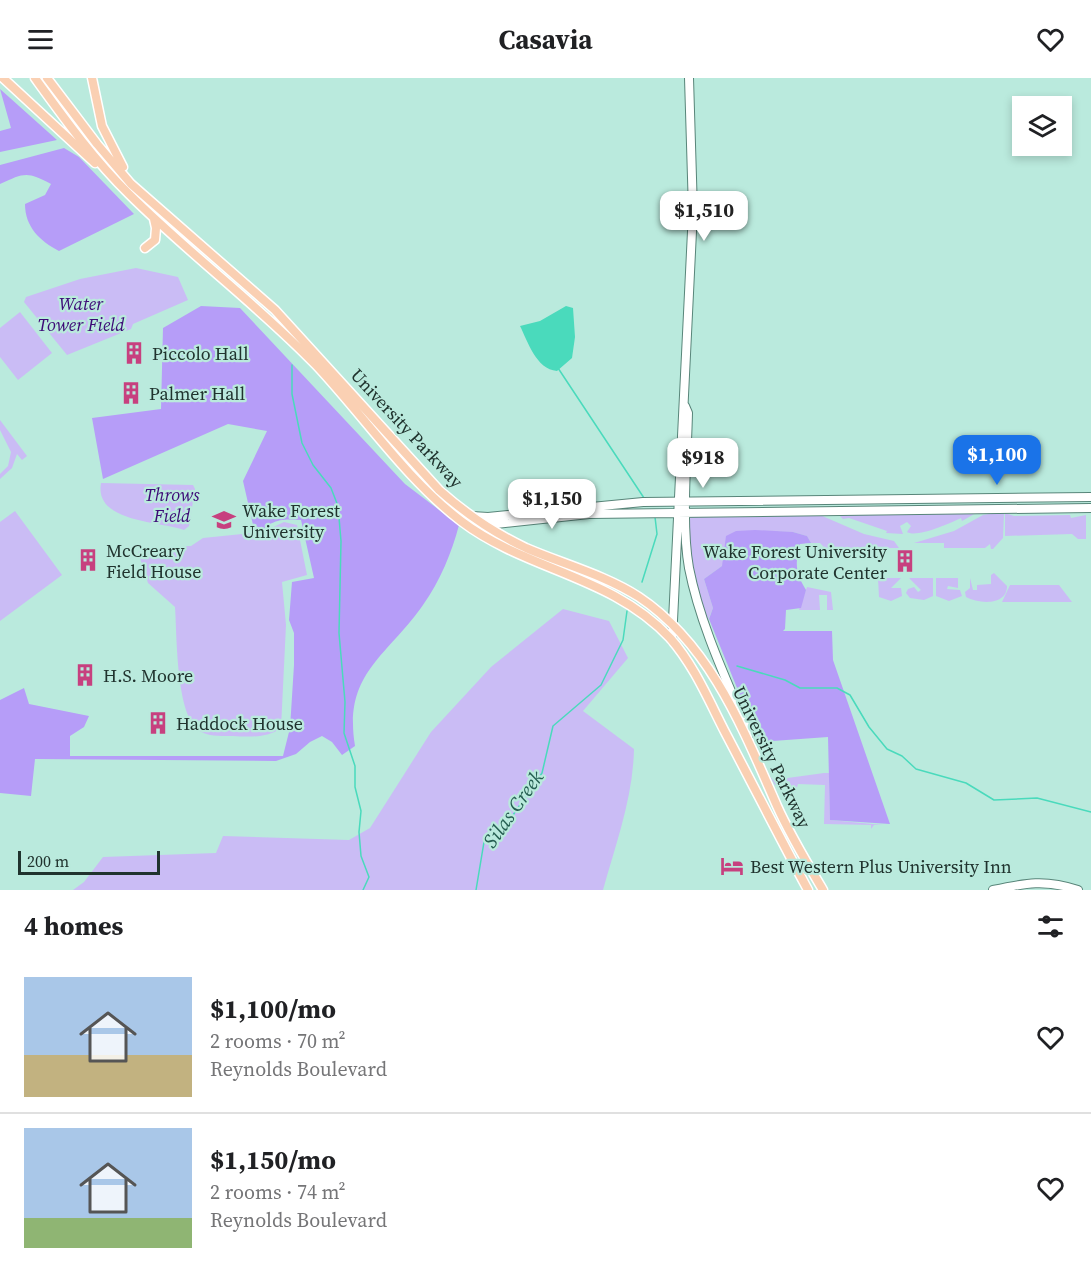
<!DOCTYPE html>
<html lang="en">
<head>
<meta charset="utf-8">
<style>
  :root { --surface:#fff; --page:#f6f6f6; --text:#202124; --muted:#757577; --line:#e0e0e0; --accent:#1a73e8 }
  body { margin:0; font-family:"Source Serif 4",serif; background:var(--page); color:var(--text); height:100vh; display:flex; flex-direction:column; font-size:22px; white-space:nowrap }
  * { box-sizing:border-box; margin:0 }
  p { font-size:20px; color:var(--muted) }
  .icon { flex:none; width:33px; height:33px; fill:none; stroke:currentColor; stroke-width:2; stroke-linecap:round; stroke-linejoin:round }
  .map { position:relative; height:812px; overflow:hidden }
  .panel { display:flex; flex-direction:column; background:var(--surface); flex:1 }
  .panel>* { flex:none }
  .controls { position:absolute; left:1012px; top:18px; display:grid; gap:12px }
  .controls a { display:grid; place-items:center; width:60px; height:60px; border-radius:0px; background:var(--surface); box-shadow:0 3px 9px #0003; font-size:30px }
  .scale { position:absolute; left:18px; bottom:15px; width:142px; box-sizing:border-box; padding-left:6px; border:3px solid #20332e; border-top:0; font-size:16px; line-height:21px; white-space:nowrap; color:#20332e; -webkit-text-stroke:4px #baeadd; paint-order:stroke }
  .price { position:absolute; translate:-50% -51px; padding:0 14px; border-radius:12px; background:#fff; color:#222; font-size:20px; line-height:39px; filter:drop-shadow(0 2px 3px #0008) }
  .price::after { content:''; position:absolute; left:50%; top:36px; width:18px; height:14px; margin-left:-9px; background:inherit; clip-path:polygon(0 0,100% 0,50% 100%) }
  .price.active { background:var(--accent); color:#fff }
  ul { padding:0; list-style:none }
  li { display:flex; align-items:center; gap:18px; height:150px; padding:0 24px }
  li+li { border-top:2px solid var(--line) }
  li span { display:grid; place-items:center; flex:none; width:168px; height:120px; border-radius:0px; color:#555 }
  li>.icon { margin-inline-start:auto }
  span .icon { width:72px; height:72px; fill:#fffc; stroke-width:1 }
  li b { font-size:26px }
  h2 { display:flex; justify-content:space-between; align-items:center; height:72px; padding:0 24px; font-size:26px }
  header { display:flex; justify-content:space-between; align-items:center; height:78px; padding:0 24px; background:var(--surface); font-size:27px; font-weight:700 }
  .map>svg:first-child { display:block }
  .green { fill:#cabcf5 }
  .forest { fill:#b69df8 }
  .water { fill:#4adabc }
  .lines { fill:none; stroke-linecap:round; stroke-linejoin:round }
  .stream { stroke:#4adabc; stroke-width:1.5 }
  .secondary-casing { stroke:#588579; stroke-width:10 }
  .primary-casing { stroke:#fff; stroke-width:11 }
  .secondary { stroke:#fff; stroke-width:8 }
  .primary { stroke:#fad0b3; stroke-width:8 }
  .labels { text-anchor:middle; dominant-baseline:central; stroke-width:4.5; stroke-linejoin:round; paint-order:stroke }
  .park-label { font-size:18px; font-style:italic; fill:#3c0976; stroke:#baeadd }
  .poi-label { font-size:18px; fill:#20332e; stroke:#baeadd; text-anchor:start }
  .street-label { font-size:18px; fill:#20332e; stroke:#baeadd }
  .water-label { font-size:20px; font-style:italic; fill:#265f52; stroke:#baeadd }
</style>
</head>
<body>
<header><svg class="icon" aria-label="menu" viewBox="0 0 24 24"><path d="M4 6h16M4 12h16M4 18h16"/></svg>Casavia<svg class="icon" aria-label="heart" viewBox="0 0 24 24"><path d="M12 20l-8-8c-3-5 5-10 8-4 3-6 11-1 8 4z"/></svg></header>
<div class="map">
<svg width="1091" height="812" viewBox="0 0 1091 812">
  <rect width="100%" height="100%" fill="#baeadd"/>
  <!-- green -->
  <path class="green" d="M136 190 178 199 188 222 133 246 131 251 67 277 24 224 26 219 80 201Z
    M20 234 52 275 18 302 0 279V250Z
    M0 342 27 378 22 382 17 376 12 390 0 401V396L8 388 11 374 0 352Z
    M101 405 193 407 195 411 189 448 184 452C158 443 94 444 101 405Z
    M15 433 62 497 0 543V444Z
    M1001 434 1004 435 1003 460 993 471H991L990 466 985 470H944V465H914L954 453 983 437Z
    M976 435 962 443 961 440C949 446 916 460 907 454L911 448 907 444 900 448 903 456 886 455 887 453 849 440 843 441 838 436Z
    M1005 435 1014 438 1070 437 1071 440 1086 437V461H1078L1072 456 1005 458Z
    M820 437 864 456 894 463 899 470H825L820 465H811L807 458 793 454 736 453 722 488 704 501 713 530 708 542C699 517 679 462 691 438Z
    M284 444 297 447 307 497 282 504 286 547 281 650C268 660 249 659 233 658 221 658 206 659 197 651 176 632 177 558 175 529L148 505 138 474 162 469 191 468 203 460 252 455 259 462 269 451Z
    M994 495 1007 508C1007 528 979 526 966 519L965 514 970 510V500L973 512H977V507L991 506V497Z
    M878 500H901L891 510H901L902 518 891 523 879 519Z
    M909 500H933V518L924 522 910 520 906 515 908 511 914 509 918 514 921 512Z
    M936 500H958V510L948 508 947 511 960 512 962 518 949 523 936 518Z
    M1010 507H1059L1072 524H1002Z
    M807 509 831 514 833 532H827V517H819L820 532H799Z
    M563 531 609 543 628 580 583 633 634 671C633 720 616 765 603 812H73L84 804 103 779 216 775 223 758 349 762 370 750 431 654 491 589Z
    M824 695H829L830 742 883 747H874L871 751V747L824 746 825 707 798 706 795 715 789 703 775 707 769 697 773 702Z"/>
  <!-- forest -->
  <path class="forest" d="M0 11 57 62 0 74V53L11 50Z
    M64 70 79 79 134 136 59 173C40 163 25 149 25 126L45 117 51 106C27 93 24 95 0 106V87Z
    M201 228 240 230 405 406 459 447C452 474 440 503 423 527 387 579 343 595 355 668L342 677 332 664 322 658 310 664 296 676 276 683 35 681 31 718 0 715V622L24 610 29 626 89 638 84 649 70 658V678H283L290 650 294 587V555L289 542 292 504 314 500 301 442C280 440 269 442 256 460L243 403 267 353 228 346 103 401 92 340 161 331 163 250Z
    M755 452 793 454 807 458 811 465 800 466C795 485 795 494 806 512L801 530 786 532 785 551 783 553H832L833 582 890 746 830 742 828 659 759 664 709 541 713 530 704 501 722 488 726 458 736 453Z"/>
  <!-- water -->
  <path class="water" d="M566 228 573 230 575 259 572 280 557 293C536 291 528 264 520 248L540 243Z"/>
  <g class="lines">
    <!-- stream -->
    <path class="stream" d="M292 287V316L302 365 313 387 331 410 338 428 341 463 339 555 345 624 344 655 355 688V709L361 733 359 754 361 778 369 799 363 812
      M558 290 644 420
      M642 504 657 456 655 439
      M737 588 785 602 800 610H837L850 617 869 649 887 671 902 678 916 691 966 705 994 722 1037 720 1091 734
      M476 812 484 764 489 756 511 740 542 695 553 648 601 607 623 562 627 533"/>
    <!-- secondary casing -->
    <g class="secondary-casing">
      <path id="secondary" d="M685 328 688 335C687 381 681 445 689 490 700 546 726 601 748 653V659
        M453 432 478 448 589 436 1091 430
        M472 438 488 439 643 424 1091 419
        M672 563 693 133 689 0
        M993 812C1026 805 1045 801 1078 812"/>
    </g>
    <!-- primary casing -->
    <g class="primary-casing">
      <path id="primary" d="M3 0 95 85
        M35 0C64 40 94 82 129 116 189 176 257 226 316 287 364 338 405 400 461 443 527 493 611 497 670 560 694 587 709 623 725 654 753 707 780 760 808 812
        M47 0 97 66 131 106 275 232 439 412C466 436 494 455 526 470 563 486 605 497 639 519 711 567 744 653 777 728 790 757 807 785 823 812
        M92 0 102 48 123 89
        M145 170 155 162 156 150 154 141"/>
    </g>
    <!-- secondary -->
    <use href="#secondary" class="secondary"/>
    <!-- primary -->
    <use href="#primary" class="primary"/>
  </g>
  <!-- icons -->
  <defs>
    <g id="building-bare" transform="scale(1.8)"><path d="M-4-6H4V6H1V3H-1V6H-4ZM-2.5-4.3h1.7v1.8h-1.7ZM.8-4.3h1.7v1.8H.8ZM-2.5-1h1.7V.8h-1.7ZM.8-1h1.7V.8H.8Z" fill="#c7407f" stroke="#baeadd" stroke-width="2.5" paint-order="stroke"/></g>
    <g id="university-bare" transform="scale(1.8)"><path d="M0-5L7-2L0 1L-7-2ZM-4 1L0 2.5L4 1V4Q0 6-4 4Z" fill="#c7407f" stroke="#baeadd" stroke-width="2.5" paint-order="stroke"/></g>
    <g id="hotel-bare" transform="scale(1.8)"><path d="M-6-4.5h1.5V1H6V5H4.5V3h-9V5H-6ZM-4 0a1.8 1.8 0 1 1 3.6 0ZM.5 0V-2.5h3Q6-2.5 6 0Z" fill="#c7407f" stroke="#baeadd" stroke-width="2.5" paint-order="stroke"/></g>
  </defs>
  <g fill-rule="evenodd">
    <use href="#building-bare" x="134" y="275"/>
    <use href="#building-bare" x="131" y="315"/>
    <use href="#university-bare" x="224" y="442"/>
    <use href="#building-bare" x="88" y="482"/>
    <use href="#building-bare" x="905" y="483"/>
    <use href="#building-bare" x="85" y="597"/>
    <use href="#building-bare" x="158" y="645"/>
    <use href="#hotel-bare" x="732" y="788"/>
  </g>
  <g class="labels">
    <!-- park labels -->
    <g class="park-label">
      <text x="81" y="225">Water<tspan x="81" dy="21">Tower Field</tspan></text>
      <text x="172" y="416">Throws<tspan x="172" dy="21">Field</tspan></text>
    </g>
    <!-- poi labels -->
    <g class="poi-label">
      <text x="152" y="275">Piccolo Hall</text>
      <text x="149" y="315">Palmer Hall</text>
      <text x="242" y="432">Wake Forest<tspan x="242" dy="21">University</tspan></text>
      <text x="106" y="472">McCreary<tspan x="106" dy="21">Field House</tspan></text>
      <text x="887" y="473" text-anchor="end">Wake Forest University<tspan x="887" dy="21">Corporate Center</tspan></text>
      <text x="103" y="597">H.S. Moore</text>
      <text x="176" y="645">Haddock House</text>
      <text x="750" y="788">Best Western Plus University Inn</text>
    </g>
    <!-- street labels -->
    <g class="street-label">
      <text transform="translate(407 350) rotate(47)">University Parkway</text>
      <text transform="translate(772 679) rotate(64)">University Parkway</text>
    </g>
    <!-- water labels -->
    <g class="water-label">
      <text transform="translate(513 731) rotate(-55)">Silas Creek</text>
    </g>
  </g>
</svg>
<div class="controls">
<a><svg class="icon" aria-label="layers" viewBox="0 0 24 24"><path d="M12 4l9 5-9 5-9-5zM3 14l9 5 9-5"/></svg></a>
</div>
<div class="scale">200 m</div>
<b class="price" style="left:704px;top:164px">$1,510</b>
<b class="price active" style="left:997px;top:408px">$1,100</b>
<b class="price" style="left:703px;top:411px">$918</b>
<b class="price" style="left:552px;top:452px">$1,150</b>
</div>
<section class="panel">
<h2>4 homes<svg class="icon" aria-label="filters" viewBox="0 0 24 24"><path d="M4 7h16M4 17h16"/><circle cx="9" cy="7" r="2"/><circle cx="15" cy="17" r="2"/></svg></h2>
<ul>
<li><span style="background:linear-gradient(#a9c7e8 65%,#c2b280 0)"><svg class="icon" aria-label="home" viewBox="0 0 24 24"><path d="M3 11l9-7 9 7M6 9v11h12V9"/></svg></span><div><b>$1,100/mo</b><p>2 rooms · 70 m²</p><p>Reynolds Boulevard</p></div><svg class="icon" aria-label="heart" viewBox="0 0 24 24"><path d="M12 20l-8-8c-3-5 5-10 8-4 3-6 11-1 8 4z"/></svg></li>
<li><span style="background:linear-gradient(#a9c7e8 75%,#8fb573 0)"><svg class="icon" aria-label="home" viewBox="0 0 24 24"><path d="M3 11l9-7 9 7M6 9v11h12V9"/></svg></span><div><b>$1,150/mo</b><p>2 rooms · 74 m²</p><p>Reynolds Boulevard</p></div><svg class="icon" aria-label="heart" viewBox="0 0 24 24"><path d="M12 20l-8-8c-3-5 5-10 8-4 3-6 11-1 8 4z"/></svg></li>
</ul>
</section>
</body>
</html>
